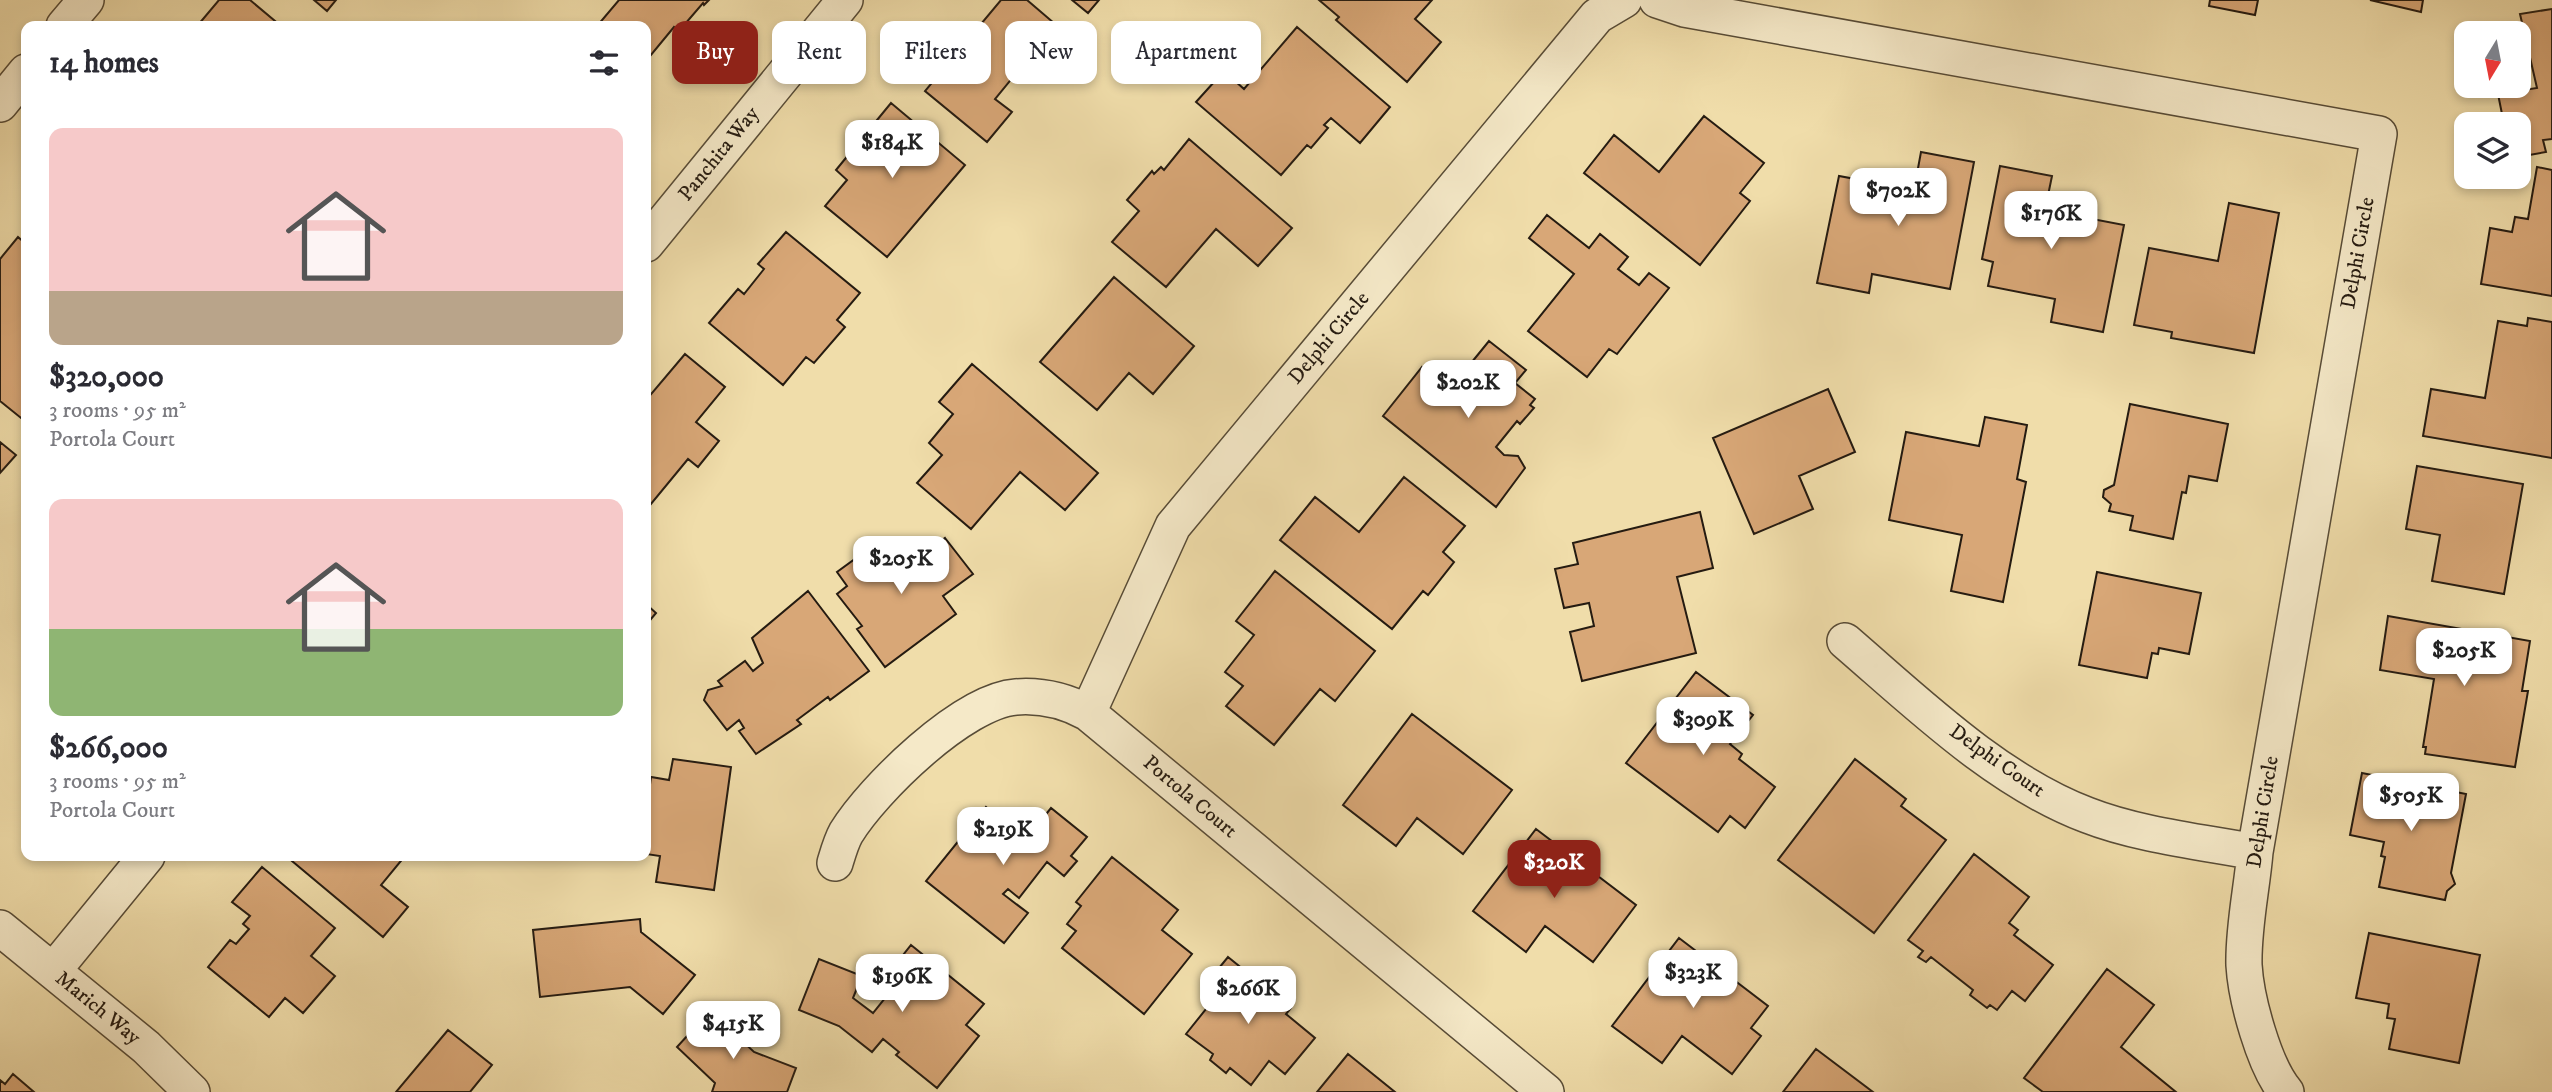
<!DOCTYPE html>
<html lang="en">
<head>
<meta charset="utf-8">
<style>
  :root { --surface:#fff; --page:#f7f7f7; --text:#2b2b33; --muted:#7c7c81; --accent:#8f2418 }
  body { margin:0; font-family:"IM FELL DW Pica",serif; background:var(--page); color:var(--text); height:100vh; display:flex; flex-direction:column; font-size:26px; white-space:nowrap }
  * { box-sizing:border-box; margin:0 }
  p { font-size:23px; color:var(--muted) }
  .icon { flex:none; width:38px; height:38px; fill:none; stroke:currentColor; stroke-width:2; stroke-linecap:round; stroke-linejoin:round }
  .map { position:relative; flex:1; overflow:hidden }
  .side { position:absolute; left:21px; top:21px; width:630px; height:840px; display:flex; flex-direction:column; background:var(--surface); border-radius:14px; box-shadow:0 4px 10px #0003 }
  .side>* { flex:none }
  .guide { position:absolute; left:672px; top:21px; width:665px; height:63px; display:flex; gap:14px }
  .needle { width:46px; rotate:190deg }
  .tools { position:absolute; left:2454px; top:21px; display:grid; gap:14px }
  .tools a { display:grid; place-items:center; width:77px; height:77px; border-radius:14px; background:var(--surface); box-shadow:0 4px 10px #0003; font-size:35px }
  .price { position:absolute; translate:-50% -60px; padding:0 16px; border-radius:14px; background:#fff; color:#222; font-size:23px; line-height:46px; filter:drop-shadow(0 2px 4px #0008) }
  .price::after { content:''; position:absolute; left:50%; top:42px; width:21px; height:16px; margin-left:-10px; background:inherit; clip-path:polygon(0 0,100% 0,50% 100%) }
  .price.current { background:var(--accent); color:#fff }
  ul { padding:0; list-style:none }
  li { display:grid; align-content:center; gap:14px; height:371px; padding:0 28px }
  li span { display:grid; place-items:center; height:217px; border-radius:14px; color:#555 }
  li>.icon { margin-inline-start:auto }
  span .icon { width:126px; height:126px; fill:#fffc; stroke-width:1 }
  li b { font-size:30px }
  h2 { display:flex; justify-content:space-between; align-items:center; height:84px; padding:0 28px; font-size:30px }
  .tag { padding:0 24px; border-radius:14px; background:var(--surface); box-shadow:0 4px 10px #0003; font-size:24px; line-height:63px }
  .tag.current { background:var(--accent); color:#fff }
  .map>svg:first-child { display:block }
  .building { fill:#d8a777; stroke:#251b11; stroke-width:2 }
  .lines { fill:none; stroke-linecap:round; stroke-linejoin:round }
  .minor-casing { stroke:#584c37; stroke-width:38 }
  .minor { stroke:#f5e9c8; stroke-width:35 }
  .labels { text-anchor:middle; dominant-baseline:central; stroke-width:6; stroke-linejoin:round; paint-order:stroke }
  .street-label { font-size:21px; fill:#251b11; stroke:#f5e9c8 }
</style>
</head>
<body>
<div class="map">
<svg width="2552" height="1092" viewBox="0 0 2552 1092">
  <rect width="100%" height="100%" fill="#f0ddaa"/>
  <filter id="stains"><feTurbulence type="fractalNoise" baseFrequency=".00286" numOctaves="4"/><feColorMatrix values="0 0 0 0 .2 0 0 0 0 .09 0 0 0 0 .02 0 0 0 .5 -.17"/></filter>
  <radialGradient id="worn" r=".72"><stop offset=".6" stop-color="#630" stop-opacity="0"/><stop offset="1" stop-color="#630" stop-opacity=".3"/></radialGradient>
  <!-- building -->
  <path class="building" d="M219 0H250L281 26H200L198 25Z
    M314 0H336L327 11Z
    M619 0H709L704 5 703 3 679 31 674 27 646 61V26H597Z
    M1001 0H1027L1082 47 1053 81 1027 60 995 99 1012 112 987 142 925 91Z
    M1072 0H1099L1088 13Z
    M1319 0H1432L1415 19 1441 42 1407 82 1336 20 1339 17Z
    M2210 0H2258L2255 15 2209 6Z
    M2370 0H2423L2421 12Z
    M2552 9V139L2543 140 2546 152 2518 157V124H2504L2498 94 2537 88 2520 14Z
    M1297 27 1390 107 1360 143 1331 118 1324 125 1328 128 1311 148 1307 145 1281 175 1196 102 1224 71 1244 89Z
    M891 103 965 165 887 257 825 206 847 180 836 170Z
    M1704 116 1764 163 1740 193 1750 201 1700 265 1584 173 1614 135 1659 172Z
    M1189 139 1292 228 1258 266 1216 229 1166 287 1112 242 1139 211 1127 200 1152 171 1154 174 1161 167 1164 170Z
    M1921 152 1974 162 1950 289 1872 274 1869 293 1817 283 1839 176 1914 190Z
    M2000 166 2052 176 2045 210 2124 225 2103 332 2051 322 2055 299 1988 286 1993 262 1982 259Z
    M2537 167 2552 170V296L2481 284 2490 228 2512 232 2515 217 2528 219Z
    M2229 203 2279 213 2254 353 2171 338 2172 332 2134 325 2149 248 2218 261Z
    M1547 215 1589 248 1600 234 1628 257 1618 269 1639 285 1649 273 1669 288 1617 354 1609 349 1587 377 1528 331 1574 274 1529 238Z
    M786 232 860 293 837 320 845 327 814 363 806 357 783 385 709 323 738 289 744 294 764 269 758 264Z
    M18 237 26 244V422L0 401V259Z
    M1114 277 1194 346 1153 394 1129 373 1097 410 1040 362Z
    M2528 318 2552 322V458L2423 436 2431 389 2485 398 2498 321 2527 326Z
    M1489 341 1526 370 1515 383 1535 399 1530 405 1534 408 1520 424 1517 421 1496 447 1504 455 1518 456 1525 468 1496 507 1383 416 1422 367 1450 389Z
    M685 354 725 387 696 422 719 441 698 467 688 459 646 510V400Z
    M972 364 1098 473 1065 510 1020 472 971 529 917 483 942 455 929 443 953 414 939 402Z
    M1828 389 1855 452 1799 476 1813 509 1754 534 1713 438Z
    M2130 404 2228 424 2217 481 2189 476 2186 493 2182 492 2173 539 2130 530 2133 516 2109 511 2111 504 2103 497 2104 490 2114 485Z
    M1985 417 2027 425 2017 479 2026 482 2003 602 1951 591 1962 535 1889 520 1906 432 1979 446Z
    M0 442 16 455 0 473Z
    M2417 466 2523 484 2504 594 2432 581 2440 535 2406 529Z
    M1404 477 1465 526 1443 552 1454 562 1428 595 1423 591 1392 629 1280 540 1315 497 1359 532Z
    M1700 512 1713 568 1677 577 1696 653 1582 681 1570 632 1594 626 1589 603 1564 608 1555 569 1578 564 1573 543Z
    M945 538 973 574 943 596 956 614 885 667 857 629 862 626 837 594 847 586 837 572 881 540 895 559 907 550 915 560Z
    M1275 571 1375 651 1335 701 1320 689 1274 745 1226 706 1243 686 1225 672 1254 635 1236 621Z
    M2097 572 2201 593 2189 654 2159 648 2158 654 2152 653 2147 678 2079 665Z
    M808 591 869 671 830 700 828 697 797 720 801 724 756 754 739 731 744 728 739 720 727 730 704 700 708 690 722 686 718 681 745 661 753 671 763 663 752 638Z
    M646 604 656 613 646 625Z
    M2388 616 2530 641 2522 691H2528L2515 767 2425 754 2426 747H2423L2434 679 2380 670Z
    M1696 672 1753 715 1730 744 1742 754 1739 759 1775 787 1745 828 1730 816 1718 832 1626 763Z
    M1412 714 1512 790 1463 854 1417 818 1396 846 1343 805Z
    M673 759 731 767 714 890 656 882 660 856 646 854V814L651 777 669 780Z
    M1855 759 1906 799 1901 806 1946 840 1874 933 1778 860Z
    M2362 773 2466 794 2451 873 2455 884 2447 891 2445 900 2379 887 2385 857 2381 856 2384 842 2350 835Z
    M986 807 1026 839 1051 808 1087 837 1071 856 1077 861 1064 876 1047 862 1019 898 1008 889 1003 894 1028 913 1004 943 926 881Z
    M1536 829 1636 905 1593 962 1545 926 1526 952 1473 911Z
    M1974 854 2029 897 2009 923 2018 930 2014 935 2053 965 2025 1001 2012 991 1997 1010 1990 1005 1987 1008 1970 995 1973 990 1931 957 1926 962 1918 957 1923 951 1908 940Z
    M286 856H405L381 885 408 907 383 937Z
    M1112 857 1178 910 1162 930 1192 954 1144 1014 1062 948 1076 931 1067 924 1081 906 1076 902Z
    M262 867 335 928 311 956 335 976 303 1013 285 998 269 1017 208 967 230 940 236 944 249 929 243 924 250 916 232 902Z
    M640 919 641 932 695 975 663 1014 630 987 540 997 533 930Z
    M2369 933 2480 955 2459 1063 2389 1049 2395 1019 2387 1018 2389 1004 2356 998Z
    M1679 938 1768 1006 1751 1028 1761 1036 1732 1074 1682 1036 1662 1063 1612 1026Z
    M911 945 984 1004 966 1025 979 1036 937 1088 896 1055 899 1052 883 1039 872 1052 839 1026 799 1010 819 959 862 976 853 998 873 1013 909 968 900 959Z
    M1228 957 1291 1008 1286 1014 1315 1038 1285 1074 1269 1061 1251 1085 1230 1068 1226 1073 1210 1060 1213 1054 1186 1034 1222 989 1210 979Z
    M2107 969 2154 1005 2121 1047 2176 1092H2043L2024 1078Z
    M710 1011 754 1052 796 1068 787 1092H712L715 1083 677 1047Z
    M448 1030 492 1065 470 1092H396Z
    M1816 1049 1873 1092H1783Z
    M1348 1054 1395 1092H1317Z
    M13 1074 34 1092H0V1080L5 1084Z"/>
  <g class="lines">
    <!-- minor casing -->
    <g class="minor-casing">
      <path id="minor" d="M1657 0 1684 9 2379 134 2255 852C2252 888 2243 928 2244 965 2246 999 2264 1066 2286 1092
        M64 26 86 0
        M0 104 26 72
        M646 244 845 0
        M1845 641C1917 703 1997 781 2087 815 2138 835 2202 842 2255 852
        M1088 713 1173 526 1597 16 1624 0
        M835 863C838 853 841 842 846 833 873 789 963 701 1016 697 1042 695 1066 701 1088 713L1546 1092
        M0 928 146 1047 192 1092
        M53 971 147 856"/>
    </g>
    <!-- minor -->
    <use href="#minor" class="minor"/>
  </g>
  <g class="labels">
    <!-- street labels -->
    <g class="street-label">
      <text transform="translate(719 154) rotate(-51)">Panchita Way</text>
      <text transform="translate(2358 253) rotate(-80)">Delphi Circle</text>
      <text transform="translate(1329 338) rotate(-50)">Delphi Circle</text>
      <text transform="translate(1997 761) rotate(35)">Delphi Court</text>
      <text transform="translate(1190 797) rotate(40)">Portola Court</text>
      <text transform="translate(2263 812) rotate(-81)">Delphi Circle</text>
      <text transform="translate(98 1008) rotate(39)">Marich Way</text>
    </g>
  </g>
  <rect width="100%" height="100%" filter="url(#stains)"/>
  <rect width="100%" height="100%" fill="url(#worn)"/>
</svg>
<div class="tools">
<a><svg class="needle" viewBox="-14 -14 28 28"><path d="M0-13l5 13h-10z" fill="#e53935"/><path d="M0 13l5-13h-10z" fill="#7c7c81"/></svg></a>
<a><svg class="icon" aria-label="layers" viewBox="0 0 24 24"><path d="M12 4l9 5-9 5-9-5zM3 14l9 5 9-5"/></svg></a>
</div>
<b class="price" style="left:892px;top:180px">$184K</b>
<b class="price" style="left:1898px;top:228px">$702K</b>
<b class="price" style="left:2051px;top:251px">$176K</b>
<b class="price" style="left:1468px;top:420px">$202K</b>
<b class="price" style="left:901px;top:596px">$205K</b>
<b class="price" style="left:2464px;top:688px">$205K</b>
<b class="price" style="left:1703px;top:757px">$309K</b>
<b class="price" style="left:2411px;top:833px">$505K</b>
<b class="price" style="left:1003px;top:867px">$219K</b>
<b class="price current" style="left:1554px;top:900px">$320K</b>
<b class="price" style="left:1693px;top:1010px">$323K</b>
<b class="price" style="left:902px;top:1014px">$196K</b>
<b class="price" style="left:1248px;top:1026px">$266K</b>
<b class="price" style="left:733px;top:1061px">$415K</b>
<div class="guide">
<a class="tag current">Buy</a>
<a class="tag">Rent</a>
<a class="tag">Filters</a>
<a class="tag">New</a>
<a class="tag">Apartment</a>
</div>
<section class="side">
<h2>14 homes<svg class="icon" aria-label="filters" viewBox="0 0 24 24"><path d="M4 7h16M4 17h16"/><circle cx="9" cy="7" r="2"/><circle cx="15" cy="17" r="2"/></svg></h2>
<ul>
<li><span style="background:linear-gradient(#f6c9c9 75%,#b9a48a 0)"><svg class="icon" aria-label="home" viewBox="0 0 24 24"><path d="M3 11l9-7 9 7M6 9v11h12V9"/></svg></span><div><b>$320,000</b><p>3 rooms · 95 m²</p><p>Portola Court</p></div></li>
<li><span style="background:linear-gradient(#f6c9c9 60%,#8fb573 0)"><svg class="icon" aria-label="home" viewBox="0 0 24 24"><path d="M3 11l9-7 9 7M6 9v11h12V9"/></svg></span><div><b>$266,000</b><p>3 rooms · 95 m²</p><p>Portola Court</p></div></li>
</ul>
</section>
</div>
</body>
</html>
